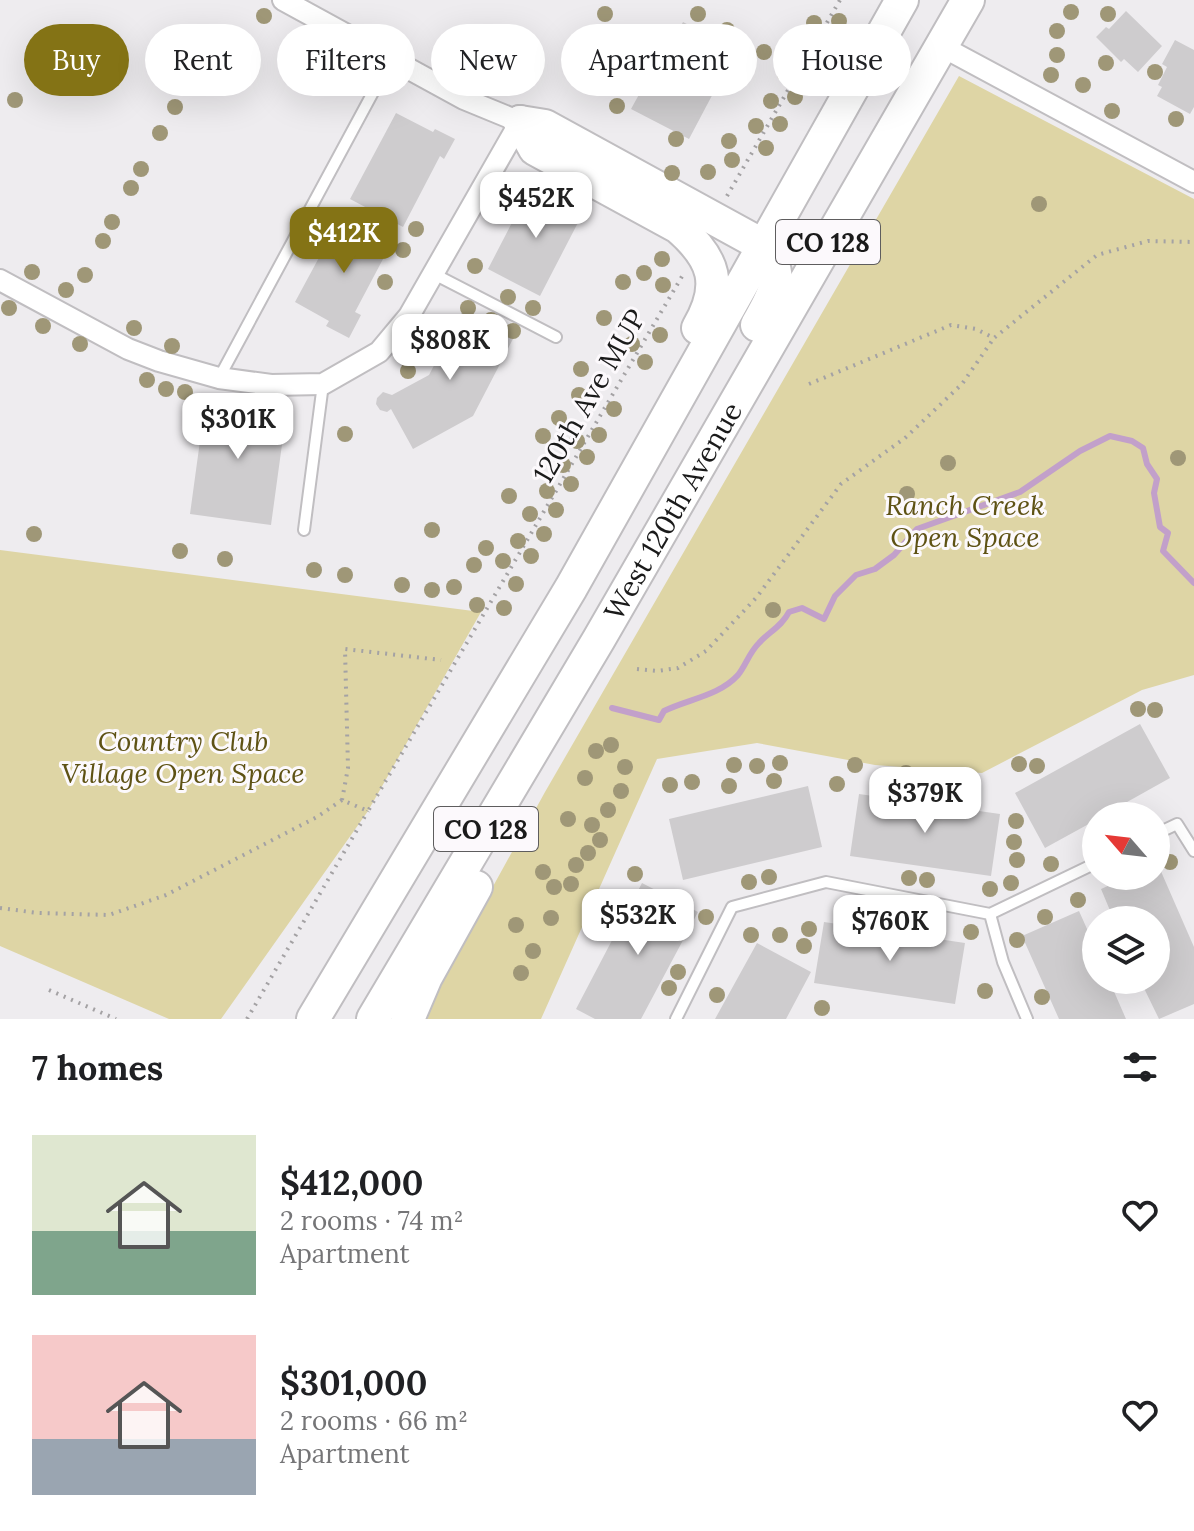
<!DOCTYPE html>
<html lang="en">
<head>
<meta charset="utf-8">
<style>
  :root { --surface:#fff; --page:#f6f6f6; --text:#202124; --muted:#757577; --accent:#847315 }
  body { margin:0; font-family:Lora,serif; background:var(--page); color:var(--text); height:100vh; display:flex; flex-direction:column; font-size:30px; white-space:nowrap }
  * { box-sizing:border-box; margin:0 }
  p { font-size:26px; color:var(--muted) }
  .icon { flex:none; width:44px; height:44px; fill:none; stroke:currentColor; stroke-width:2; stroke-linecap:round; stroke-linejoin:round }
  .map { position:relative; height:1019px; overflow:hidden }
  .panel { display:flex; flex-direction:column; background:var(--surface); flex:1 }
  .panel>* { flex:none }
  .banner { position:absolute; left:24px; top:24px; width:1146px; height:72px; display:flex; gap:16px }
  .needle { width:52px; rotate:298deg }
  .buttons { position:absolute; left:1082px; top:802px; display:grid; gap:16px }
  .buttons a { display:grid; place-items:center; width:88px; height:88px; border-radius:50%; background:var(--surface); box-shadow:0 8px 32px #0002; font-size:40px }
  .price { position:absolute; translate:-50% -68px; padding:0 18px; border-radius:16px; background:#fff; color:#222; font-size:26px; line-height:52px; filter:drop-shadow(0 2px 4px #0008) }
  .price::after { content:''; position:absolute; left:50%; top:48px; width:24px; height:18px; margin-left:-12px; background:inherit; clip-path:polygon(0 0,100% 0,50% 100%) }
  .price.active { background:var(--accent); color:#fff }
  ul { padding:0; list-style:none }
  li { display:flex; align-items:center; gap:24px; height:200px; padding:0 32px }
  li span { display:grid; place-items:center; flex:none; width:224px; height:160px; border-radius:0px; color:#555 }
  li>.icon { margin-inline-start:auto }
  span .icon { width:96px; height:96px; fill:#fffc; stroke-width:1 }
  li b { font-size:34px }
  h2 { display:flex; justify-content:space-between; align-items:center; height:96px; padding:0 32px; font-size:34px }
  .pill { padding:0 28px; border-radius:36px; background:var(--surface); box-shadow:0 8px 32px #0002; font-size:28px; line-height:72px }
  .pill.active { background:var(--accent); color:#fff }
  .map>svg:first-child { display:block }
  .green { fill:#ded5a5 }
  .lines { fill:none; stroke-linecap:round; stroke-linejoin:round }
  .stream { stroke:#c2a0ca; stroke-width:6 }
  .building { fill:#ceccce }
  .lane-casing { stroke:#c0bec1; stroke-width:14 }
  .street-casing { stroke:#c0bec1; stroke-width:24 }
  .primary-casing { stroke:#c0bec1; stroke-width:36 }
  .path { stroke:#a4a2a4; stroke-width:4; stroke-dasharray:2 6; stroke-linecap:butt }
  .lane { stroke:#fff; stroke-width:10 }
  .street { stroke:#fff; stroke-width:20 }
  .primary { stroke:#fff; stroke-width:32 }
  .tree { fill:#9f9777 }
  .labels { text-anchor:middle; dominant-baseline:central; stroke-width:6; stroke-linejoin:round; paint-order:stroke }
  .shield { fill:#fcf9fc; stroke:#5e5d5e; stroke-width:2 }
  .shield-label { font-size:26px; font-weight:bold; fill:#1a1a1a }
  .street-label { font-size:28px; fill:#1a1a1a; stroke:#fcf9fc }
  .park-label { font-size:28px; font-style:italic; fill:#5e5214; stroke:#fcf9fc }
</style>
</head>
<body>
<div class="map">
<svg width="1194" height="1019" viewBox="0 0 1194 1019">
  <rect width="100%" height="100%" fill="#eeecef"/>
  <!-- green -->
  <path class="green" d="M959 76 1194 199V675L1142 690 982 773 875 765 757 743 657 759 541 1019H420L545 792Z
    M0 550 481 612 368 811 221 1019H169L0 946Z"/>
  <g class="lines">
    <!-- stream -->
    <path class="stream" d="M612 708 659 720 664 711C688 699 719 696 738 675 746 665 749 653 759 643 769 632 782 626 789 612L802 608 824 619 835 596 856 575 875 569 894 555 917 529 1020 492 1080 451 1110 436 1132 441 1143 448 1147 464 1157 479 1154 493 1160 527 1168 533 1163 551 1194 583"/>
  </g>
  <!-- building -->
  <path class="building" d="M1126 11 1162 46 1138 72 1124 59 1121 62 1096 37 1106 27 1109 29Z
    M683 22 736 50 689 139 631 109 642 89 647 92Z
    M1175 40 1194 50V107L1190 114 1157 96 1162 87 1158 85 1167 67 1162 64Z
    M396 113 433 132 435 129 455 139 444 159 440 156 403 227 350 199Z
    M532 184 584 211 540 296 488 269Z
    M342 215 392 242 355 312 361 315 349 338 326 326 329 321 295 302Z
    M463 310 514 337 473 416 413 449 391 409 387 412 380 410 376 404 377 398 383 392 392 395 429 375Z
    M206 397 287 408 271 525 190 514Z
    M1140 724 1170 778 1102 816H1096V820L1045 848 1015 793Z
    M808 786 822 847 683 880 669 819Z
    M859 794 1000 814 991 876 850 856Z
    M1156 860 1194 947V1004L1159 1019 1140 980H1156V920H1114L1101 889 1130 876H1156Z
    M642 883 698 912 641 1019H595L576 1009Z
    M1079 911 1096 949V980H1109L1126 1019H1059L1022 936Z
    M824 922 965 943 955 1004 814 983Z
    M757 943 811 972 786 1019H715Z"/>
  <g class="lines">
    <!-- lane casing -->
    <g class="lane-casing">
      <path id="lane" d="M434 274 556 337
        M219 378 391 59
        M304 530 323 384
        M1156 834 1177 824 1194 851
        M990 914 1003 962 1027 1019
        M676 1019 732 907 826 882 990 914 1096 863"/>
    </g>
    <!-- street casing -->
    <g class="street-casing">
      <path id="street" d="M941 46 1194 182
        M0 280 128 349 159 361 219 378 271 385 323 384 379 352 409 316 520 122 464 99 283 0"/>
    </g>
    <!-- primary casing -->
    <g class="primary-casing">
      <g id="primary">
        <path d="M520 122 545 126 764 246C785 280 775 293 757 325"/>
        <path d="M520 122 535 149 678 227C715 259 723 285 698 328"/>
        <path d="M313 1019 571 588 902 0"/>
        <path id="s1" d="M373 1019 599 639 968 0"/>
        <path d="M408 1019 426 977 476 887"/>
      </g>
    </g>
    <!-- path -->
    <path class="path" d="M727 196 840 0
      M809 384 951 325 976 329 994 338 1097 255 1148 241 1194 242
      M637 669 657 671 678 668 706 651 756 598 841 484 905 438 962 384 994 338
      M342 800 348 768 345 649 441 660
      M0 908 38 913 109 915 166 895 317 817 342 800 368 811 684 273
      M49 990 116 1019
      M247 1019 368 811"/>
    <!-- lane -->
    <use href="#lane" class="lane"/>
    <!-- street -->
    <use href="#street" class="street"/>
    <!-- primary -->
    <use href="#primary" class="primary"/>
  </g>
  <!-- trees -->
  <g class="tree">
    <circle cx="1071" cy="12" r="8"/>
    <circle cx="605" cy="14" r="8"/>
    <circle cx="698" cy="14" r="8"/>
    <circle cx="1108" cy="14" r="8"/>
    <circle cx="264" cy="16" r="8"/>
    <circle cx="839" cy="21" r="8"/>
    <circle cx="814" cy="23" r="8"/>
    <circle cx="727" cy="30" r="8"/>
    <circle cx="1057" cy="31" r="8"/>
    <circle cx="48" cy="36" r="8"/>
    <circle cx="592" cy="41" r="8"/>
    <circle cx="824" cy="46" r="8"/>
    <circle cx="764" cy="52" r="8"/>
    <circle cx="802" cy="52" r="8"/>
    <circle cx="203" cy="53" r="8"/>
    <circle cx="337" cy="54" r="8"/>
    <circle cx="575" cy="55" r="8"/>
    <circle cx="1057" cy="55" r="8"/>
    <circle cx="1106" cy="63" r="8"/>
    <circle cx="594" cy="65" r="8"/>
    <circle cx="33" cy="66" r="8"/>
    <circle cx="195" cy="70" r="8"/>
    <circle cx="1155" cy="72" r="8"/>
    <circle cx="785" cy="74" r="8"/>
    <circle cx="809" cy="74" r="8"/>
    <circle cx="1051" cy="75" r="8"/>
    <circle cx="1083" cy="85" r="8"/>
    <circle cx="795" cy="97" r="8"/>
    <circle cx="15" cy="100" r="8"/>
    <circle cx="771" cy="101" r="8"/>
    <circle cx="617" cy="106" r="8"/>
    <circle cx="175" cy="107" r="8"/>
    <circle cx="1112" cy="111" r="8"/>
    <circle cx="1176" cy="119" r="8"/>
    <circle cx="780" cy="124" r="8"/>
    <circle cx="756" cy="126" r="8"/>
    <circle cx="160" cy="133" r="8"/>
    <circle cx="676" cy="139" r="8"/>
    <circle cx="729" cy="141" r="8"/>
    <circle cx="766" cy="148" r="8"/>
    <circle cx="732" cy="160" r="8"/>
    <circle cx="141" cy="169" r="8"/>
    <circle cx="708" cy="172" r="8"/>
    <circle cx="672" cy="173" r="8"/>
    <circle cx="131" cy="188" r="8"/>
    <circle cx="1039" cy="204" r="8"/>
    <circle cx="112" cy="222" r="8"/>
    <circle cx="416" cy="229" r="8"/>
    <circle cx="103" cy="241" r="8"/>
    <circle cx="403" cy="250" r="8"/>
    <circle cx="662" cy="259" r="8"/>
    <circle cx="475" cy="266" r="8"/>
    <circle cx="32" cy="272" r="8"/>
    <circle cx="644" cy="273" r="8"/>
    <circle cx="85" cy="275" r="8"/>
    <circle cx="385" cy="282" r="8"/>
    <circle cx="623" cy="282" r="8"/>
    <circle cx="663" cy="285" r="8"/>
    <circle cx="66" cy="290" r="8"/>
    <circle cx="508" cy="297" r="8"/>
    <circle cx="9" cy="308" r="8"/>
    <circle cx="468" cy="308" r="8"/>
    <circle cx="533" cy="308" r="8"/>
    <circle cx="604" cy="318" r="8"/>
    <circle cx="491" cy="320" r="8"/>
    <circle cx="43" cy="326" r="8"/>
    <circle cx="134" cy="328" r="8"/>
    <circle cx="513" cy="331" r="8"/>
    <circle cx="660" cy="335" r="8"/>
    <circle cx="80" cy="344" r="8"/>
    <circle cx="632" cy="344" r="8"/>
    <circle cx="172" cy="346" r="8"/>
    <circle cx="645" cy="362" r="8"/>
    <circle cx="581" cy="369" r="8"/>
    <circle cx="408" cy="371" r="8"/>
    <circle cx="147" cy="380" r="8"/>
    <circle cx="166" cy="389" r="8"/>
    <circle cx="185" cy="392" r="8"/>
    <circle cx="579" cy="395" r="8"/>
    <circle cx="614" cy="409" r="8"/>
    <circle cx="559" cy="418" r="8"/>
    <circle cx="345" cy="434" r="8"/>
    <circle cx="599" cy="435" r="8"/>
    <circle cx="543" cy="436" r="8"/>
    <circle cx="577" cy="441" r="8"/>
    <circle cx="587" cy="457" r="8"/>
    <circle cx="1178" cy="458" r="8"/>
    <circle cx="948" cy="463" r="8"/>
    <circle cx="563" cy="465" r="8"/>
    <circle cx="571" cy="484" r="8"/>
    <circle cx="547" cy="491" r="8"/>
    <circle cx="907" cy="494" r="8"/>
    <circle cx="509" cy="496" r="8"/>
    <circle cx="556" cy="510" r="8"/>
    <circle cx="530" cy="514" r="8"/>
    <circle cx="432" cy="530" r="8"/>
    <circle cx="34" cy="534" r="8"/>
    <circle cx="544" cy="534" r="8"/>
    <circle cx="518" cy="541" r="8"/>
    <circle cx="486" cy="548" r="8"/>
    <circle cx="180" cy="551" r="8"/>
    <circle cx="531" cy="556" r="8"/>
    <circle cx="225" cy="559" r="8"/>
    <circle cx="503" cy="561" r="8"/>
    <circle cx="474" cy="565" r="8"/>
    <circle cx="314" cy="570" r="8"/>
    <circle cx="345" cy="575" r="8"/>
    <circle cx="516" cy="584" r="8"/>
    <circle cx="402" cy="585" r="8"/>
    <circle cx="454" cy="587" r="8"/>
    <circle cx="432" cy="590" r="8"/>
    <circle cx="477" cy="605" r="8"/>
    <circle cx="504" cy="608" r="8"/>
    <circle cx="773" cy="610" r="8"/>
    <circle cx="1138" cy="709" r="8"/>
    <circle cx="1155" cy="710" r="8"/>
    <circle cx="611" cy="745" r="8"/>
    <circle cx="596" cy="751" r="8"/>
    <circle cx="780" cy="763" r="8"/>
    <circle cx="1019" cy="764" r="8"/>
    <circle cx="734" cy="765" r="8"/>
    <circle cx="855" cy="765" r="8"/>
    <circle cx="757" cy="766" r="8"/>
    <circle cx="1037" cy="766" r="8"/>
    <circle cx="625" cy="767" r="8"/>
    <circle cx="906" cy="773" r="8"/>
    <circle cx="585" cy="778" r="8"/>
    <circle cx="936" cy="778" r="8"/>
    <circle cx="967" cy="780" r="8"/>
    <circle cx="774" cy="781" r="8"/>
    <circle cx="692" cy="782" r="8"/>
    <circle cx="837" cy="784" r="8"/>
    <circle cx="670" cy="785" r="8"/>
    <circle cx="729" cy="786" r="8"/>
    <circle cx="884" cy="789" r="8"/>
    <circle cx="916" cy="790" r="8"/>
    <circle cx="952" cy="790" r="8"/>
    <circle cx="621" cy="791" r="8"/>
    <circle cx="608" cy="810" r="8"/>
    <circle cx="568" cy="819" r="8"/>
    <circle cx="1016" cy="821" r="8"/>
    <circle cx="592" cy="825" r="8"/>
    <circle cx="600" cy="840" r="8"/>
    <circle cx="1014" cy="842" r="8"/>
    <circle cx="588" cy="853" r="8"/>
    <circle cx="1017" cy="860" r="8"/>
    <circle cx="1170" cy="862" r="8"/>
    <circle cx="1051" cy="864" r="8"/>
    <circle cx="576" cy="865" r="8"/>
    <circle cx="543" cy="872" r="8"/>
    <circle cx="635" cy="874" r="8"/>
    <circle cx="769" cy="877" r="8"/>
    <circle cx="909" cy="878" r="8"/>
    <circle cx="927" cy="880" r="8"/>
    <circle cx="749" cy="882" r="8"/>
    <circle cx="1011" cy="883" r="8"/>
    <circle cx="571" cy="884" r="8"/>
    <circle cx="554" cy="887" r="8"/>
    <circle cx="990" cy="889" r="8"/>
    <circle cx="1078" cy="900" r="8"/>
    <circle cx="706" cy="917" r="8"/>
    <circle cx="1045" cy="917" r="8"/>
    <circle cx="551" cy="918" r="8"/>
    <circle cx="890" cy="922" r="8"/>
    <circle cx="908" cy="924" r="8"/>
    <circle cx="516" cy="925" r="8"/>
    <circle cx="809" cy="929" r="8"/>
    <circle cx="971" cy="932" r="8"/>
    <circle cx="751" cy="935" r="8"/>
    <circle cx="780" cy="935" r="8"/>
    <circle cx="1017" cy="940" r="8"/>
    <circle cx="804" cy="946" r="8"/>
    <circle cx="533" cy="951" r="8"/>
    <circle cx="678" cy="972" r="8"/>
    <circle cx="521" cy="973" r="8"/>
    <circle cx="669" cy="988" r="8"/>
    <circle cx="985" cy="991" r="8"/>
    <circle cx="717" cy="995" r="8"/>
    <circle cx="1042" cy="997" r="8"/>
    <circle cx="822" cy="1008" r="8"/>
  </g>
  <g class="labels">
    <!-- shield labels -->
    <g class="shield">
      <rect x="776" y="220" width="104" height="44" rx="6"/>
      <rect x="434" y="807" width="104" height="44" rx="6"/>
    </g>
    <g class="shield-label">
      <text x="828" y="242">CO 128</text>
      <text x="486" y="829">CO 128</text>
    </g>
    <!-- street labels -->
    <g class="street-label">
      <text transform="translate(589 396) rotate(-60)">120th Ave MUP</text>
      <text stroke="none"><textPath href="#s1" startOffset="590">West 120th Avenue</textPath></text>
    </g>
    <!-- park labels -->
    <g class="park-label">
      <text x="965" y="505">Ranch Creek<tspan x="965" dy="32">Open Space</tspan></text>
      <text x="183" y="741">Country Club<tspan x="183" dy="32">Village Open Space</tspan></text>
    </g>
  </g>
</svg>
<div class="buttons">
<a><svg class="needle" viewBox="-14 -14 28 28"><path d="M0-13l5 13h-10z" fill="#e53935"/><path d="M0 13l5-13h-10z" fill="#757577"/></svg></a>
<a><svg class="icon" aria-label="layers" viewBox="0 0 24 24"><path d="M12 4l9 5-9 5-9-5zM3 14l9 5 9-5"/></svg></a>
</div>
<b class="price" style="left:536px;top:240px">$452K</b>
<b class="price active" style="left:344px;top:275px">$412K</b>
<b class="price" style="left:450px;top:382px">$808K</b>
<b class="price" style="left:238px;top:461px">$301K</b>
<b class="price" style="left:925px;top:835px">$379K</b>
<b class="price" style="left:638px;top:957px">$532K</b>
<b class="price" style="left:890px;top:963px">$760K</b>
<div class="banner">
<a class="pill active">Buy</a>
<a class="pill">Rent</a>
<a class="pill">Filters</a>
<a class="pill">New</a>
<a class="pill">Apartment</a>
<a class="pill">House</a>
</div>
</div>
<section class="panel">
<h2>7 homes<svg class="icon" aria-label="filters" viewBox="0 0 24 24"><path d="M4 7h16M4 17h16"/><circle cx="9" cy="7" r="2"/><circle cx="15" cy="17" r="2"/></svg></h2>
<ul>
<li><span style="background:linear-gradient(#dfe7d0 60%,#7fa58c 0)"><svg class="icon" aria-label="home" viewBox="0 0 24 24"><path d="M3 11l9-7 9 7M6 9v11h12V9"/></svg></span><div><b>$412,000</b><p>2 rooms · 74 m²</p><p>Apartment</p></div><svg class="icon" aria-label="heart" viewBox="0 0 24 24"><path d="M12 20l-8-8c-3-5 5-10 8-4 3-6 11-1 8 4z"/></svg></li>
<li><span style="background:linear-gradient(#f6c9c9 65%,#9aa5b1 0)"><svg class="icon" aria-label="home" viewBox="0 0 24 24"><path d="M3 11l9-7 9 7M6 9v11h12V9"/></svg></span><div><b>$301,000</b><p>2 rooms · 66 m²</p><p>Apartment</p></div><svg class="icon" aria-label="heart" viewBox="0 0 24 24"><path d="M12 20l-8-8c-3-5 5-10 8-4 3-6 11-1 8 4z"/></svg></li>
</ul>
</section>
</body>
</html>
